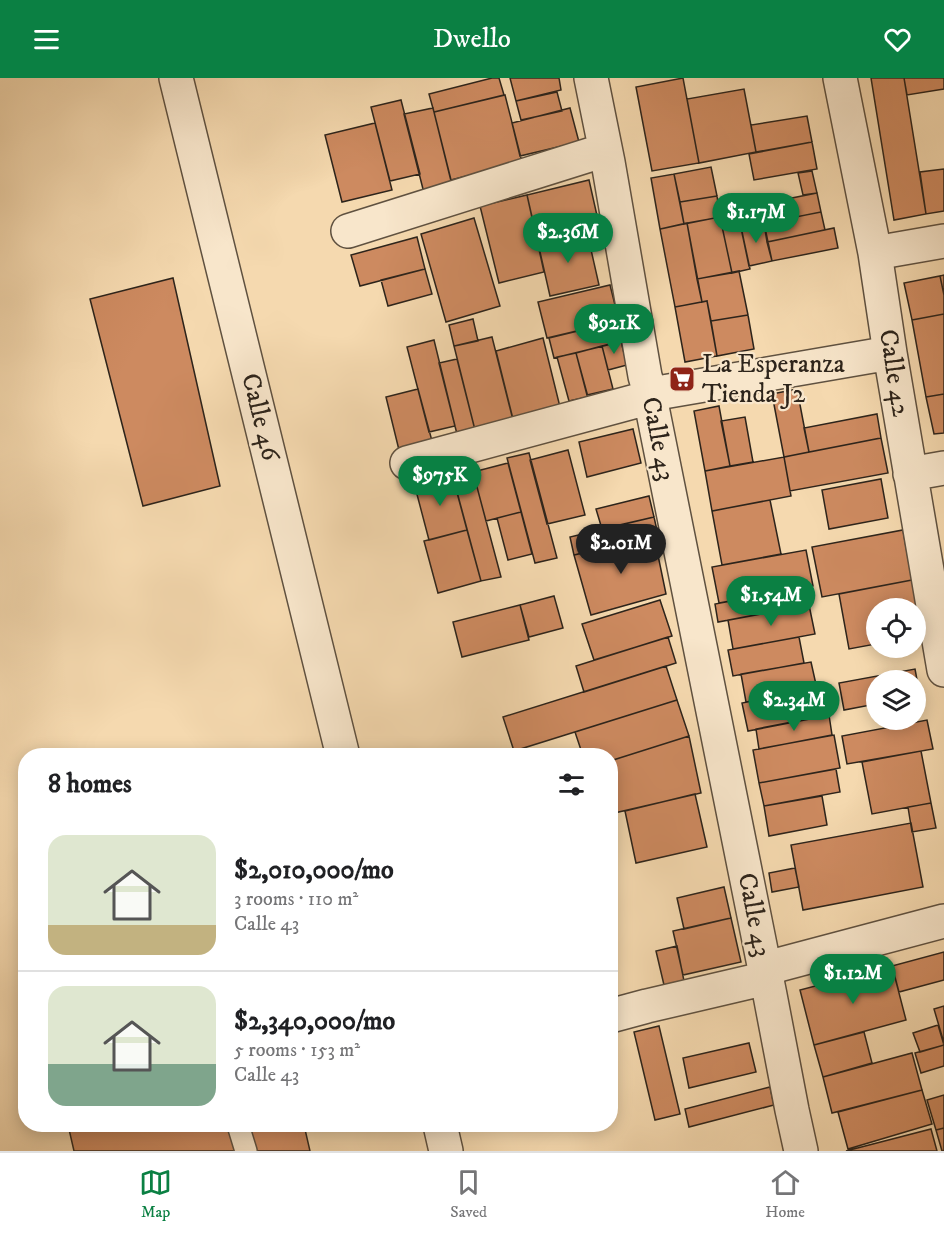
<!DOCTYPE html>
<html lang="en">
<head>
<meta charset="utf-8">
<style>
  :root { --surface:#fff; --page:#f6f6f6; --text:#202124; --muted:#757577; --line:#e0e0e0; --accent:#0b8043 }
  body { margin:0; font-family:"IM FELL DW Pica",serif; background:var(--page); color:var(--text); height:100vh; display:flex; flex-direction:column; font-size:22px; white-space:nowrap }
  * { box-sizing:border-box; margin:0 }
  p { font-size:20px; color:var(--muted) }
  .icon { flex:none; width:33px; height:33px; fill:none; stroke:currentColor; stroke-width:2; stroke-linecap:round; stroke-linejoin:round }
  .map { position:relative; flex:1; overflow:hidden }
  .panel { position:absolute; left:18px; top:670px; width:600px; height:384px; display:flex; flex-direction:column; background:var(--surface); border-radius:24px; box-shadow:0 3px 15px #0003 }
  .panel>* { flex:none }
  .controls { position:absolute; left:866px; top:520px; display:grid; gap:12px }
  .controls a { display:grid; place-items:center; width:60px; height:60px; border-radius:50%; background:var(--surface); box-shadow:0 3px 15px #0003; font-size:30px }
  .price { position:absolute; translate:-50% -51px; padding:0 14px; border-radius:21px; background:var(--accent); color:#fff; font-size:20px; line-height:39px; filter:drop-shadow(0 2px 3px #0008) }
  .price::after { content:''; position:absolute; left:50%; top:36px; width:18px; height:14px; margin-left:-9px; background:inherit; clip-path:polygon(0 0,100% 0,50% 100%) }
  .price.on { background:#222; color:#fff }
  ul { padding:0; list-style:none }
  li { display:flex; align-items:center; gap:18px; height:150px; padding:0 30px }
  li+li { border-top:2px solid var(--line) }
  li span { display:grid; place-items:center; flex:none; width:168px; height:120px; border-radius:18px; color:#555 }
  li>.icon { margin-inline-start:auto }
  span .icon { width:72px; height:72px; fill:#fffc; stroke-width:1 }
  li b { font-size:26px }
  h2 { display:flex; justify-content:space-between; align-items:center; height:72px; padding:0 30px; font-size:26px }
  header { display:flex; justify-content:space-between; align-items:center; height:78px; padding:0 30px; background:var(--accent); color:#fff; font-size:27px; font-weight:600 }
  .dock { display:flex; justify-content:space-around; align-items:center; height:84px; border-top:2px solid var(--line); background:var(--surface); font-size:16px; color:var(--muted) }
  .dock a { display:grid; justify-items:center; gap:3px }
  .dock .on { color:var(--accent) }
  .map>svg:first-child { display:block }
  .building { fill:#cd8a60; stroke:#2d241b; stroke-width:1.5 }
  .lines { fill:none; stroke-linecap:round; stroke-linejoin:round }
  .lane-casing { stroke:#5f5140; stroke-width:24 }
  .street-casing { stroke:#5f5140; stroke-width:36 }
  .lane { stroke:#f8e6cb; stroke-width:21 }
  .street { stroke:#f8e6cb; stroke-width:33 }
  .labels { text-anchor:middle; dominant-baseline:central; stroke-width:4.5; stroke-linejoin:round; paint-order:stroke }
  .poi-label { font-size:26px; fill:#2d241b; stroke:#f8e6cb; text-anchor:start }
  .street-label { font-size:26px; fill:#2d241b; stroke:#f8e6cb }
</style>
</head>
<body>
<header><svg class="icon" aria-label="menu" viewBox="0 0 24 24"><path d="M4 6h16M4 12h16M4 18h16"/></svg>Dwello<svg class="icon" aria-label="heart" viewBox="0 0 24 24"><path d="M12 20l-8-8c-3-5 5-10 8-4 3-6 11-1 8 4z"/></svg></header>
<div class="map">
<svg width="944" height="1073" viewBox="0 0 944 1073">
  <rect width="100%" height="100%" fill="#f5d9af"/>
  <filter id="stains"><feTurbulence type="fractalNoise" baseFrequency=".00333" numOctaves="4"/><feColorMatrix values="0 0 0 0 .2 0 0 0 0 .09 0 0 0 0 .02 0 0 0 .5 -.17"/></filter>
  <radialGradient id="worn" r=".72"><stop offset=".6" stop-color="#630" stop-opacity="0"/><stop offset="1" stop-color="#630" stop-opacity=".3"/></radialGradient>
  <!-- building -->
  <path class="building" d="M492 0H499L504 17 434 34 429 16Z
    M510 0H559L561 12 516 23Z
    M683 0 699 85 652 93 636 9Z
    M871 0H904L926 136 894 142Z
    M904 0H944V11L907 17Z
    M744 11 756 74 699 85 687 21Z
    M557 14 562 33 521 42 516 23Z
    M505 17 522 84 451 102 434 34Z
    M401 22 420 96 390 103 371 29Z
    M433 30 452 107 424 115 404 36Z
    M570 30 579 64 520 78 512 45Z
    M807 38 812 64 756 74 751 47Z
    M375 45 392 112 342 124 325 57Z
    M812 64 817 91 754 102 749 76Z
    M711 89 717 118 680 124 674 96Z
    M944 91V133L926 136 920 94Z
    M812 93 817 115 803 117 798 95Z
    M674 96 684 146 660 151 651 100Z
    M589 102 600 151 538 165 527 117Z
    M817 115 821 134 741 150 737 131Z
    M527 117 544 194 499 205 480 128Z
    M717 118 720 139 684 146 680 124Z
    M821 134 825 152 767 164 764 145Z
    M738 135 750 191 732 195 720 139Z
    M720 139 732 195 697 201 687 145Z
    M474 140 500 228 446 244 421 156Z
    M687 145 702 224 675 229 660 151Z
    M764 145 772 183 749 188 741 150Z
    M834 150 838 170 772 183 767 164Z
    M587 154 599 207 550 218 538 165Z
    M417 159 425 191 360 208 351 177Z
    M425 191 432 216 388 228 381 202Z
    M739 193 748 237 711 243 707 223 702 224 697 201Z
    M944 197V217L940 198Z
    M940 198 944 217V236L912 242 904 205Z
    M173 200 220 408 143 428 90 221Z
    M610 207 619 243 547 260 538 224Z
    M707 223 717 278 685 284 675 229Z
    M944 236V316L926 319 912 242Z
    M748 237 754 271 717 278 711 243Z
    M473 241 478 263 454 268 449 247Z
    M619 243 624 263 554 280 549 260Z
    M492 259 513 342 475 352 454 268Z
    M543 260 560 329 513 341 496 273Z
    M434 262 455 348 429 354 407 269Z
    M621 263 627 287 608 292 602 268Z
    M602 268 613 311 587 317 576 275Z
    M576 275 588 319 569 323 557 279Z
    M457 281 475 352 457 356 439 285Z
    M418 311 432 363 399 372 386 319Z
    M797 311 809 374 784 379 772 316Z
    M944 316V355L934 356 926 319Z
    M719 328 730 388 705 393 694 333Z
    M877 336 881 360 809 374 804 350Z
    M745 339 753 384 730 388 721 343Z
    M633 351 641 385 587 399 579 364Z
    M881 360 888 395 790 413 784 379Z
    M568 372 585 437 547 446 530 382Z
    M529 375 557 480 535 485 507 380Z
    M784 379 791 418 712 433 705 393Z
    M508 385 521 434 486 443 473 394Z
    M473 394 501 499 481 503 453 399Z
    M452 396 467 452 429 462 414 405Z
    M881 401 888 440 829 451 822 412Z
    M649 418 654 439 602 451 596 431Z
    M770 422 781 476 722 487 712 433Z
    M521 434 532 476 508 482 497 440Z
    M654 439 658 457 574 477 570 459Z
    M467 452 481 503 438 515 424 463Z
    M903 452 912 502 822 519 812 469Z
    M654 458 666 516 591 537 574 477Z
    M806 472 813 508 719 525 712 489Z
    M912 502 925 557 915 559V531H876V566L849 571 839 516Z
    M806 509 809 527 718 544 715 526Z
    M554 518 563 550 529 559 520 527Z
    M660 522 672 558 594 582 582 546Z
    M520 527 529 562 462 579 453 544Z
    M809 527 815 556 733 571 728 542Z
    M668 559 676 585 584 614 576 588Z
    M799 559 804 585 733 598 728 572Z
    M811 584 817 611 746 624 741 596Z
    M666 588 677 622 514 673 503 639Z
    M915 591 920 618 915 619V603H876V626L844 632 839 605Z
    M820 610 826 638 748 653 742 625Z
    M677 622 689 658 610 683V678H583L575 654Z
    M829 637 832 657 759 671 756 651Z
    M927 642 933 671 847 686 842 658Z
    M834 657 840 690 759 705 753 672Z
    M689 658 701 715 610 736V683Z
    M921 673 931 725 872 736 862 684Z
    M836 691 840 714 764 728 759 705Z
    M695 716 707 769 636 785 625 733Z
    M822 718 827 747 769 758 764 728Z
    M931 725 936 750 912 754 908 729Z
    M911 745 923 809 803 832 791 767Z
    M795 790 799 809 772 814 769 795Z
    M724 809 731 840 684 851 677 820Z
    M731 840 741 884 683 897 673 853Z
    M677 868 684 903 664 907 656 873Z
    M944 874V902L899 914 892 888Z
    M892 888 906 942 814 967 800 912Z
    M944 928V965L934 931Z
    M938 947 944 967 920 974 913 955Z
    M659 948 680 1036 655 1042 634 954Z
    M864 954 872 985 823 999 814 967Z
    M749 965 756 994 689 1010 683 980Z
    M944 967V988L921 995 915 975Z
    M912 975 922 1012 832 1035 823 999Z
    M770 1009 774 1027 689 1049 685 1031Z
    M922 1012 932 1046 848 1071 838 1034Z
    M944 1017V1050L936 1052 927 1022Z
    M68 1047H304L310 1073H74Z
    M944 1050V1073H942L936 1052Z
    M931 1051 937 1073H846Z"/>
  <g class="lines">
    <!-- lane casing -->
    <g class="lane-casing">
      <path id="lane" d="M238 1047 246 1073"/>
    </g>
    <!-- street casing -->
    <g class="street-casing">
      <path id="street" d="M176 0 343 678
        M591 0 608 84 645 298 651 319 653 334 770 917 792 1032 801 1073
        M840 0 875 175 890 275 944 592
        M348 153 605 72
        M875 175 944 163
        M407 385 651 319 663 314 890 275
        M910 396 944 390
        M610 938 647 928 754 903 778 887 944 843
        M440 1047 446 1073"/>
    </g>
    <!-- lane -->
    <use href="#lane" class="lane"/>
    <!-- street -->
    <use href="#street" class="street"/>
  </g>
  <!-- icons -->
  <defs>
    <g id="supermarket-square" transform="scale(1.35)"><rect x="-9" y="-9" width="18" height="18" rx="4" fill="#8f2418" stroke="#f8e6cb"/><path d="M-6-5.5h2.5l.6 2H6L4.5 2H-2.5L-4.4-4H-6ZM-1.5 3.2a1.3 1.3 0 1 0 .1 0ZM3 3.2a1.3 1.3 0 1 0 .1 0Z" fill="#fff"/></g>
  </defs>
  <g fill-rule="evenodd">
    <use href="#supermarket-square" x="682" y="301"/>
  </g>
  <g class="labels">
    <!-- poi labels -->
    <g class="poi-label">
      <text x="702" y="286">La Esperanza<tspan x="702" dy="30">Tienda J2</tspan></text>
    </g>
    <!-- street labels -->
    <g class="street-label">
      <text transform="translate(894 295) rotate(81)">Calle 42</text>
      <text transform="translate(260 339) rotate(76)">Calle 46</text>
      <text transform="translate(658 361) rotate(79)">Calle 43</text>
      <text transform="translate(754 837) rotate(79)">Calle 43</text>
    </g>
  </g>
  <rect width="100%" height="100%" filter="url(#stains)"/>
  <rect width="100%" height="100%" fill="url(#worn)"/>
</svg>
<div class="controls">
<a><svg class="icon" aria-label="locate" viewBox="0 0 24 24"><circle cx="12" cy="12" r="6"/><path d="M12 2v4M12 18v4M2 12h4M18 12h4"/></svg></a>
<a><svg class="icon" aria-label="layers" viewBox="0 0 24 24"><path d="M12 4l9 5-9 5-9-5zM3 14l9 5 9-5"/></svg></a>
</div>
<b class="price" style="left:756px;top:166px">$1.17M</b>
<b class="price" style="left:568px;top:186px">$2.36M</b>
<b class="price" style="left:614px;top:277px">$921K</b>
<b class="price" style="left:440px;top:429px">$975K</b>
<b class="price on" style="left:621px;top:497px">$2.01M</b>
<b class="price" style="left:771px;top:549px">$1.54M</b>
<b class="price" style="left:794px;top:654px">$2.34M</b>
<b class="price" style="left:853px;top:927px">$1.12M</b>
<section class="panel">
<h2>8 homes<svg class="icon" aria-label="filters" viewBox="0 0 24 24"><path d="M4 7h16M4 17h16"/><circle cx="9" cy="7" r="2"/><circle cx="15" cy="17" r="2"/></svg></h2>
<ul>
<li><span style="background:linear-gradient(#dfe7d0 75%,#c2b280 0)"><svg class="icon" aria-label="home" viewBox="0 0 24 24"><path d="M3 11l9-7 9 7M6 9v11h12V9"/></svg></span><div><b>$2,010,000/mo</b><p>3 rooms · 110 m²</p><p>Calle 43</p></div></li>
<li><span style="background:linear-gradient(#dfe7d0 65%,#7fa58c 0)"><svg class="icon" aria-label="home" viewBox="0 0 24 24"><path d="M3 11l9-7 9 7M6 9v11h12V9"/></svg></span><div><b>$2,340,000/mo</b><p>5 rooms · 153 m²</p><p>Calle 43</p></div></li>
</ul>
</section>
</div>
<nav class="dock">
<a class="on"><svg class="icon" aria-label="map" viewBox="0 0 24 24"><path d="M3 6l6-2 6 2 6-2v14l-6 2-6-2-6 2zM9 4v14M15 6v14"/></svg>Map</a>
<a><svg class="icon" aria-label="saved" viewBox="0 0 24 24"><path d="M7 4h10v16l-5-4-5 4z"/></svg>Saved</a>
<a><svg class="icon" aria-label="home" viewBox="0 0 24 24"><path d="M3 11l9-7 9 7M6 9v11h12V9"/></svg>Home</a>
</nav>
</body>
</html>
